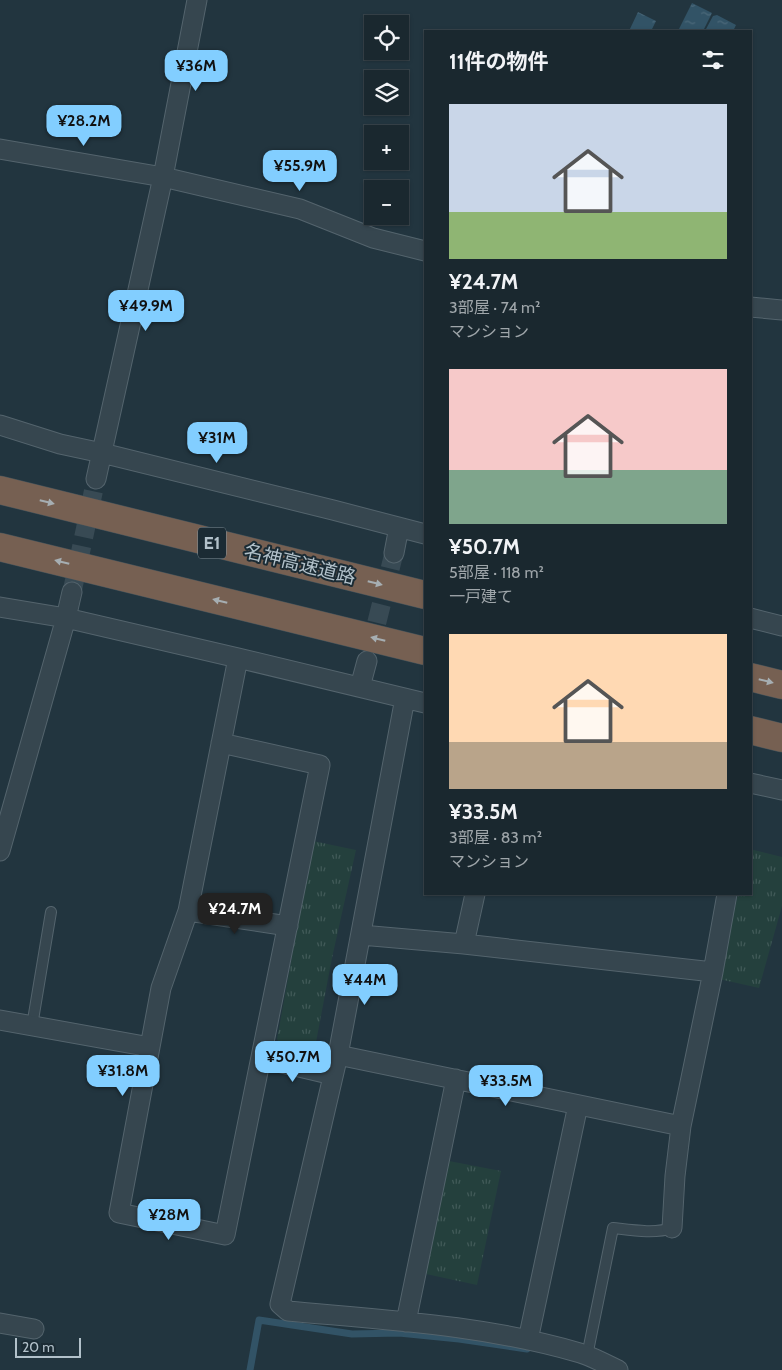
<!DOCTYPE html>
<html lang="ja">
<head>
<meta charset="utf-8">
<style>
  :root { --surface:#1a282f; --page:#233037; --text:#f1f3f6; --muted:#9fa6aa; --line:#38444b; --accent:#82ceff }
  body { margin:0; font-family:Cabin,"Noto Sans JP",sans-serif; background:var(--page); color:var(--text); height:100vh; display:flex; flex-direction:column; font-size:19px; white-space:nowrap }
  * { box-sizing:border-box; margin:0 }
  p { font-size:16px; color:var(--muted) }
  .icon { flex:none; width:28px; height:28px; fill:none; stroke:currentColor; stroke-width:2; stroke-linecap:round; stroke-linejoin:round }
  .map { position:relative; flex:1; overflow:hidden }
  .side { position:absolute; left:424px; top:30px; width:328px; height:865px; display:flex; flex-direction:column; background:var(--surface); border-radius:0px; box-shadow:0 1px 4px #0004,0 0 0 1px var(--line) }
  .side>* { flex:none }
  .fabs { position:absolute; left:364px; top:15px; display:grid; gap:10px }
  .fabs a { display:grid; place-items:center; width:45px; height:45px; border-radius:0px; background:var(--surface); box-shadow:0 1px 4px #0004,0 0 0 1px var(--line); font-size:25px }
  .scale { position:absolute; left:15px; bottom:12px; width:66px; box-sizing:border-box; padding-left:5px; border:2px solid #b2c1ca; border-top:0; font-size:14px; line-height:18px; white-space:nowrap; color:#b2c1ca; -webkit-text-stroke:4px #1b2b34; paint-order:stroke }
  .price { position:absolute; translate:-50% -42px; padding:0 11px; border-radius:10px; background:var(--accent); color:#111; font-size:16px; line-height:32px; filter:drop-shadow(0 1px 2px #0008) }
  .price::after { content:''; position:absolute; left:50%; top:30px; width:15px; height:11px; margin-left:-8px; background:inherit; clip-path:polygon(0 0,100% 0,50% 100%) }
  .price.current { background:#222; color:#fff }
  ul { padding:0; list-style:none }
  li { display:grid; align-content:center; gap:10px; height:265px; padding:0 25px }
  li span { display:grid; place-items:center; height:155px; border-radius:0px; color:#555 }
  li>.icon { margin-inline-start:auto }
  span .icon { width:90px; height:90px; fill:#fffc; stroke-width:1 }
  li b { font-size:21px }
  h2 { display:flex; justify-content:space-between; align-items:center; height:60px; padding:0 25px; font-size:21px }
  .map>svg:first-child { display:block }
  .park { fill:url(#park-tufts) }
  .water { fill:url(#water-ripples) }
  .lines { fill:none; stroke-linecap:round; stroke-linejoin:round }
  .stream { stroke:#325366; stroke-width:7 }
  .minor-tunnel { stroke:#384a54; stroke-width:19; stroke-dasharray:19 9; stroke-linecap:butt }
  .service-casing { stroke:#54646d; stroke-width:12 }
  .minor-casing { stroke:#54646d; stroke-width:21 }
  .motorway-casing { stroke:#41515a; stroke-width:29 }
  .service { stroke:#36464f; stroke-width:10 }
  .minor { stroke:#36464f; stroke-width:19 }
  .motorway { stroke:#766052; stroke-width:28 }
  .oneway { fill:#a6aeb2 }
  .labels { text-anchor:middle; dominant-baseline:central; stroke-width:4; stroke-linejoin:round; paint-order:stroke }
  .shield { fill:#1b2b34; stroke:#85949d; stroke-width:1 }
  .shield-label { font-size:18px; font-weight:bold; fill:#b2c1ca }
  .street-label { font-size:19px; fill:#b2c1ca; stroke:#1b2b34 }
</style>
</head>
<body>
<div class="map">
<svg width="782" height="1370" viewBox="0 0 782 1370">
  <defs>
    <pattern id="park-tufts" width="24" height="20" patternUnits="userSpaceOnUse" patternTransform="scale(1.25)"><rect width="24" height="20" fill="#24403d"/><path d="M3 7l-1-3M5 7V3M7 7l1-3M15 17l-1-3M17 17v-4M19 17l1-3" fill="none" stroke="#415a58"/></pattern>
    <pattern id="water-ripples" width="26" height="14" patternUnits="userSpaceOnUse" patternTransform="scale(1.25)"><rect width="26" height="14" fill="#325366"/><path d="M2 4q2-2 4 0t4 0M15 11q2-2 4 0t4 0" fill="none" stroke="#4d6a7b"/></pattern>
  </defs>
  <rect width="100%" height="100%" fill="#22353f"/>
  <!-- park -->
  <path class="park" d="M313 841 356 850 332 958 313 1058 285 1052 277 1039Z
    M750 849 782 857V906L759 988 719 979 738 894H750Z
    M449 1161 501 1171 477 1285 426 1274Z"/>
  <!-- water -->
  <path class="water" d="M692 3 712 13 703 31H678Z
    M638 12 656 21 651 31H629Z
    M717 15 736 25 733 31H705L713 16Z"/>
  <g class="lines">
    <!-- stream -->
    <path class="stream" d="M250 1370 259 1320 352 1334 399 1333 459 1339 527 1349"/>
    <!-- minor-tunnel -->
    <path class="minor-tunnel" d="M72 592 96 479
      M370 650 394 553"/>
    <!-- service casing -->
    <g class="service-casing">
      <path id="service" d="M32 1026 51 912
        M587 1356 613 1228C631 1230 655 1234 672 1228"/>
    </g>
    <!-- minor casing -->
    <g class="minor-casing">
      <path id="minor" d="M0 149 163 177 300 209 373 238 425 251
        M750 307 782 310
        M0 425 60 444 102 453 333 510 425 534
        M96 479 163 177 197 0
        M394 553 399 527
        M0 607 66 618 238 658 425 703
        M750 618 782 626
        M360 687 367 661
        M405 698 338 1055 280 1304 288 1311C386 1320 485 1325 580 1353 593 1357 606 1364 618 1370
        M221 743 320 765 225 1235 119 1213 161 988 188 911 238 658
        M750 783 782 790
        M0 851 66 618 72 592
        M188 911 288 926
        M361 935 464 944 713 972
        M464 944 475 894
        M0 1020 150 1047
        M338 1055 681 1126
        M261 1058 333 1075
        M672 1228 675 1176 681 1126 713 972 727 894
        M406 1322 456 1079
        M0 1323 34 1329
        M528 1340 578 1105"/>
    </g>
    <!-- motorway casing -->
    <g class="motorway-casing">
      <path id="motorway" d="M0 490 425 595
        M0 547 425 651
        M750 677 782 685
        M750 730 782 738"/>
    </g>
    <!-- service -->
    <use href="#service" class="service"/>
    <!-- minor -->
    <use href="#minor" class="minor"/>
    <!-- motorway -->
    <use href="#motorway" class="motorway"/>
  </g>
  <!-- one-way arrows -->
  <defs><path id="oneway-solid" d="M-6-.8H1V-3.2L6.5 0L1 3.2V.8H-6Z" transform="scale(1.25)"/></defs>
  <g class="oneway">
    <use href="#oneway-solid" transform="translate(47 502) rotate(14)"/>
    <use href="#oneway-solid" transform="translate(62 562) rotate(-166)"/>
    <use href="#oneway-solid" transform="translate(375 583) rotate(14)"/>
    <use href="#oneway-solid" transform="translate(220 601) rotate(-166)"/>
    <use href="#oneway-solid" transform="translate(378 639) rotate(-166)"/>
    <use href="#oneway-solid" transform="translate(766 681) rotate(14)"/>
  </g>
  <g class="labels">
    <!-- shield labels -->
    <rect class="shield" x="198" y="527.5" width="28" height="31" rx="4"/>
    <g class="shield-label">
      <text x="212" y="543">E1</text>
    </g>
    <!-- street labels -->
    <g class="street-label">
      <text transform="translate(300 564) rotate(14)">名神高速道路</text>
    </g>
  </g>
</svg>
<div class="fabs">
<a><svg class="icon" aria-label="locate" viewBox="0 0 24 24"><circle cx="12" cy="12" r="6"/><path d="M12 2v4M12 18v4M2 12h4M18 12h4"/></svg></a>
<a><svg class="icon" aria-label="layers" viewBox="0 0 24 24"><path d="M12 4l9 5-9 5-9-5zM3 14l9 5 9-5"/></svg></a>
<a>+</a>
<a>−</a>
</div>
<div class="scale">20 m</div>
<b class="price" style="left:196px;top:92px">¥36M</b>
<b class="price" style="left:84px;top:147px">¥28.2M</b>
<b class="price" style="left:300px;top:192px">¥55.9M</b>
<b class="price" style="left:146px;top:332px">¥49.9M</b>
<b class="price" style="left:217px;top:464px">¥31M</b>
<b class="price current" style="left:235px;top:935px">¥24.7M</b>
<b class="price" style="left:365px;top:1006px">¥44M</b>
<b class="price" style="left:293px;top:1083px">¥50.7M</b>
<b class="price" style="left:123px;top:1097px">¥31.8M</b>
<b class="price" style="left:506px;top:1107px">¥33.5M</b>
<b class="price" style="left:169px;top:1241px">¥28M</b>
<section class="side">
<h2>11件の物件<svg class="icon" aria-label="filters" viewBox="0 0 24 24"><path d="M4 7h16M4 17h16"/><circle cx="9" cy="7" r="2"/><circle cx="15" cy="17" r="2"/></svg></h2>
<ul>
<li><span style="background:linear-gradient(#c9d6e8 70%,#8fb573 0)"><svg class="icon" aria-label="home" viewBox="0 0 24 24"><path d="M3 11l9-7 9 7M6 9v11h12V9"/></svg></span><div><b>¥24.7M</b><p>3部屋 · 74 m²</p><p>マンション</p></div></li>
<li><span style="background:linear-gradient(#f6c9c9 65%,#7fa58c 0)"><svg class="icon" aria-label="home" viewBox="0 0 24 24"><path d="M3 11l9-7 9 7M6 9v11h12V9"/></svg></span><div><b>¥50.7M</b><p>5部屋 · 118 m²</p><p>一戸建て</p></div></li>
<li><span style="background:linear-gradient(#ffd9b3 70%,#b9a48a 0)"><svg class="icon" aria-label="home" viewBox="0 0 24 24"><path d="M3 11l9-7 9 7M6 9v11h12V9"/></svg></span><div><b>¥33.5M</b><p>3部屋 · 83 m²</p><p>マンション</p></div></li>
</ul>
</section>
</div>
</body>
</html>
